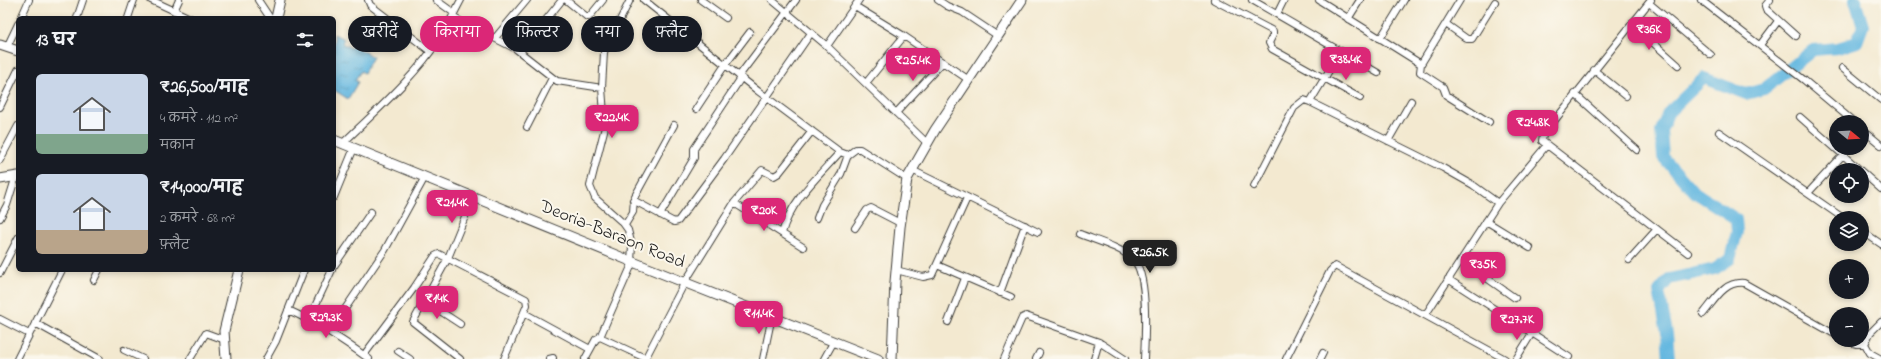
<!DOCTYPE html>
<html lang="hi">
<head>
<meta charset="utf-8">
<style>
  :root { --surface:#171b24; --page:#20242c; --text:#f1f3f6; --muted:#9ea1a6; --accent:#db2777 }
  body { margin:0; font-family:"Indie Flower","Playpen Sans Deva",sans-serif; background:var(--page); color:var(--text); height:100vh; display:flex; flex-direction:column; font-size:15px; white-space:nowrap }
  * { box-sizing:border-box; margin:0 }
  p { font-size:13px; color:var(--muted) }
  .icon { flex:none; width:22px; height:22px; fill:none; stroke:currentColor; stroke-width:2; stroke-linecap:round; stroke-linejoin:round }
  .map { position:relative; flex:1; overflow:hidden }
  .panel { position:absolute; left:16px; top:16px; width:320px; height:256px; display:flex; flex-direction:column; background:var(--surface); border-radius:6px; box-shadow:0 2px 6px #0003 }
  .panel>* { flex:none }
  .hud { position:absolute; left:348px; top:16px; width:380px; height:36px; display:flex; gap:8px }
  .needle { width:26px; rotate:108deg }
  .buttons { position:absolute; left:1829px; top:115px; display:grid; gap:8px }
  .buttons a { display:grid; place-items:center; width:40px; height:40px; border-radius:50%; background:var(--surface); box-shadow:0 2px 6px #0003; font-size:20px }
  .price { position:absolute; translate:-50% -34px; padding:0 9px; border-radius:8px; background:var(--accent); color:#fff; font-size:13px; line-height:26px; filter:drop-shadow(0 1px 2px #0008) }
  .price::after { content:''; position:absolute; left:50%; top:24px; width:12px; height:9px; margin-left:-6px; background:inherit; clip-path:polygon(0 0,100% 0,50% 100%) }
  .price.on { background:#222; color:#fff }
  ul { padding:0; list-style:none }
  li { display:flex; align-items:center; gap:12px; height:100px; padding:0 20px }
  li span { display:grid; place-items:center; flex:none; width:112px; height:80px; border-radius:6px; color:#555 }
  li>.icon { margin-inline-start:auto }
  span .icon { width:48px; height:48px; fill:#fffc; stroke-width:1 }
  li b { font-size:17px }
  h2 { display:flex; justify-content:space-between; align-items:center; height:48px; padding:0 20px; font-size:17px }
  .chip { padding:0 14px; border-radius:18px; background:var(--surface); box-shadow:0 2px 6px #0003; font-size:14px; line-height:36px }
  .chip.on { background:var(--accent); color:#fff }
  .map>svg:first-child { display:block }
  .water { fill:url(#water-ripples); stroke:#406a7e }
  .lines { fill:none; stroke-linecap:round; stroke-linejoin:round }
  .river { stroke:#64b7e0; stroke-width:12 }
  .street-casing { stroke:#3c3b37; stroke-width:8 }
  .secondary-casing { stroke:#3c3b37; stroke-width:11 }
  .street { stroke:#fff; stroke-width:6 }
  .secondary { stroke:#fff; stroke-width:9 }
  .labels { text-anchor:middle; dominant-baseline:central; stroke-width:4; stroke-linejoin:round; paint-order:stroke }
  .street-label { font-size:18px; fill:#1c1c1c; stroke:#fbf7ec }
</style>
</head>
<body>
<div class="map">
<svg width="1881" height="359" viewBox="0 0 1881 359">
  <defs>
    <pattern id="water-ripples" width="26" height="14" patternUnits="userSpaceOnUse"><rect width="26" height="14" fill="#64b7e0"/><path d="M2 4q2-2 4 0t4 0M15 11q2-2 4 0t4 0" fill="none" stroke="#5294b5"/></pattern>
  </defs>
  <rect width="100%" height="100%" fill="#fbf7ec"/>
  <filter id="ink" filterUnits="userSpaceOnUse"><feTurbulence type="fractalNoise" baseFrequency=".025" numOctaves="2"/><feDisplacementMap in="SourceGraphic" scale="8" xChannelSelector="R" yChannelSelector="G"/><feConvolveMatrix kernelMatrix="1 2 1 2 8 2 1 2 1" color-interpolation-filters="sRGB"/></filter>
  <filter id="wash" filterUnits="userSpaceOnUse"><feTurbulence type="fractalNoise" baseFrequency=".012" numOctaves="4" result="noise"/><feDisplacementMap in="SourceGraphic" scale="16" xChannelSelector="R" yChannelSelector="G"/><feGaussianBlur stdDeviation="0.9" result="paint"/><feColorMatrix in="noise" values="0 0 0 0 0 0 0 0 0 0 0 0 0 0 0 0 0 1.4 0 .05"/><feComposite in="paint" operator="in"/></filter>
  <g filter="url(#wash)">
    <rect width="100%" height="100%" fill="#f3e9d0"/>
    <!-- water -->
    <path class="water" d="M334 34 344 39 342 43 351 48 353 45 373 57 364 73 361 71 355 80 358 82 348 99 334 90Z"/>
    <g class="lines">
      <!-- river -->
      <path class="river" d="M1669 359 1667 333 1659 291 1669 279 1715 269 1730 259 1737 232 1736 219 1693 191 1663 157 1661 131 1668 113 1704 78 1746 94 1764 89 1813 50 1838 48 1857 42 1863 26 1855 0"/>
    </g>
  </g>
  <g filter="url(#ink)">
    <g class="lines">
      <!-- street casing -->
      <g class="street-casing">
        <path id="street" d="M151 0 190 18
          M258 0 270 18
          M368 0 370 5 430 51
          M436 0 454 13
          M566 0 587 17H589L603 0
          M630 0 604 52 602 88 605 127 590 186 595 198 623 223 628 230 632 246 631 261
          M644 0 758 91 840 152 848 155 856 149H860L907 179
          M701 0 726 18
          M772 0 827 46 927 143
          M938 0 947 6 962 12 998 36
          M1214 0 1273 31V35L1269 43 1272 49 1360 98
          M1252 0 1378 73
          M1319 0 1421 64
          M1460 0 1421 64 1420 72 1443 87 1446 95 1489 122
          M1651 0 1543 135 1542 141 1688 253
          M1701 0 1804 80 1854 122
          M1770 0 1765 6 1766 9 1796 36
          M1649 3 1711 55
          M855 6 904 36 969 80
          M174 11 179 0
          M1277 14 1284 0
          M452 17 516 49 557 81 602 88
          M21 18 29 0
          M77 18 83 0
          M128 18 134 0
          M1348 19 1360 0
          M1446 24 1467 39H1472L1495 2
          M1632 24 1678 65
          M495 38 527 0
          M1380 39 1404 0
          M1760 45 1778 21
          M827 46 859 0
          M7 47 18 24
          M520 52 562 0
          M1842 68 1881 100
          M1594 70 1626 96
          M739 76 796 0
          M866 83 904 36
          M1575 94 1637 150
          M1310 102 1341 51
          M0 107 18 70
          M696 109 725 65 750 32
          M896 113 943 62
          M1800 117 1860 170
          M527 127 552 78
          M1862 129 1881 145
          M1719 132 1843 218
          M1388 141 1411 101
          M342 144C374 113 417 75 440 38 448 26 454 13 461 0
          M0 160 18 126
          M912 170 1038 232
          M1862 172 1881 189
          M1254 186 1294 108 1304 100 1310 102 1443 168 1473 185 1498 203 1426 314
          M1808 193 1843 155
          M334 197 354 148
          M633 200 674 222 678 221 724 159 811 33
          M734 203 803 247
          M1498 203 1546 146
          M660 215 694 158V149L741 78
          M0 218 7 205 16 176
          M817 218 822 205 841 174 848 155
          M1486 221 1530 248
          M625 225 633 212 634 198 674 125
          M855 228 867 210 871 208 900 223
          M1862 231 1881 244
          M782 233C791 200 818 177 840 152
          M1080 234C1097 241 1120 247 1133 259 1149 274 1145 337 1144 359
          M1461 260 1515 298
          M1629 260 1657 229
          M937 265 1011 297
          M334 266 371 212
          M896 270 923 277 932 275 967 198
          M0 273 18 238
          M1448 279 1569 357
          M94 280 99 270
          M1000 293 1025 225
          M425 301 460 324
          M288 310C318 323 343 340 369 359
          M524 313 590 349
          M1703 314C1715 300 1724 281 1744 283L1836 335
          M0 319 29 334
          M309 319 332 270
          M948 322 965 278
          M35 323 100 359
          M330 331 385 250 425 177
          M600 337 633 262
          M1844 340 1856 344H1865
          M124 350 143 359
          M398 351 410 359
          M364 355 414 288 435 256 439 254 526 299 527 305 504 359
          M17 359 62 270
          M190 359 206 333 225 340
          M266 359 276 341 304 270
          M460 359 413 322 448 258 473 197
          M549 359 553 358
          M585 359 596 339 600 337 645 358
          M645 359 685 282 708 245 734 203 762 170 774 176 779 173 812 131
          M763 359 772 316
          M824 359 834 341
          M1004 359 1022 318 1026 316 1099 342 1125 359
          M1036 359 1039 353
          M1094 359 1099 342
          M1286 359 1330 271 1335 266 1505 359
          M1320 359 1323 353
          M1516 359 1532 333
          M1881 359 1870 353 1865 344 1870 333 1881 322"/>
      </g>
      <!-- secondary casing -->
      <g class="secondary-casing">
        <path id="secondary" d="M276 18 280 0
          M0 45 18 51
          M334 140 633 262 878 359
          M0 179 18 176
          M226 359 224 331 239 270
          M892 359 895 282 900 227 907 179 935 130 1022 0"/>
      </g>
      <!-- street -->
      <use href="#street" class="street"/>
      <!-- secondary -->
      <use href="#secondary" class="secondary"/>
    </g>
  </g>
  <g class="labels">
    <!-- street labels -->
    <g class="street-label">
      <text transform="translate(612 235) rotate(22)">Deoria-Baraon Road</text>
    </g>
  </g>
</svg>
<div class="buttons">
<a><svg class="needle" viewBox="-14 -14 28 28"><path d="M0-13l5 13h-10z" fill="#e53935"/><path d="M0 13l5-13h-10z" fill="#9ea1a6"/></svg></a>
<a><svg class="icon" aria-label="locate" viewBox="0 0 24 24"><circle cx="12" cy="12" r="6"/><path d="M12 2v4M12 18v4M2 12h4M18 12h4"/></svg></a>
<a><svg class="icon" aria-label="layers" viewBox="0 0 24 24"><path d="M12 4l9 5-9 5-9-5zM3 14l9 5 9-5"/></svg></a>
<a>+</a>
<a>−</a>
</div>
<b class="price" style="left:1649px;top:51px">₹36K</b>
<b class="price" style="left:1346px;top:81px">₹38.4K</b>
<b class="price" style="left:913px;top:82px">₹25.4K</b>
<b class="price" style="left:612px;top:139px">₹22.4K</b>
<b class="price" style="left:1533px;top:144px">₹24.8K</b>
<b class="price" style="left:452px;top:224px">₹21.4K</b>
<b class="price" style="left:764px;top:232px">₹20K</b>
<b class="price on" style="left:1150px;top:274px">₹26.5K</b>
<b class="price" style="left:1483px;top:286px">₹35K</b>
<b class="price" style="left:437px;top:320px">₹14K</b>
<b class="price" style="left:759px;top:335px">₹11.4K</b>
<b class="price" style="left:326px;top:339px">₹29.3K</b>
<b class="price" style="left:1517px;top:341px">₹27.7K</b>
<div class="hud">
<a class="chip">खरीदें</a>
<a class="chip on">किराया</a>
<a class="chip">फ़िल्टर</a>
<a class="chip">नया</a>
<a class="chip">फ़्लैट</a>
</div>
<section class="panel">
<h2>13 घर<svg class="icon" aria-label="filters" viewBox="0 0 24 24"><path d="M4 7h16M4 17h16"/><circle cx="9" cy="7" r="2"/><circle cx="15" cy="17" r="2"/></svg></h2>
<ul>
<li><span style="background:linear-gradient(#c9d6e8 75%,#7fa58c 0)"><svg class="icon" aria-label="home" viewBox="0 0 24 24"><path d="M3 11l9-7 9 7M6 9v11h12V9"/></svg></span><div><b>₹26,500/माह</b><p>4 कमरे · 112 m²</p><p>मकान</p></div></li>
<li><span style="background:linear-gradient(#c9d6e8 70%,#b9a48a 0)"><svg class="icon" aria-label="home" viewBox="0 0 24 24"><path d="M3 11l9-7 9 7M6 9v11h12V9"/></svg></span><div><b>₹14,000/माह</b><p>2 कमरे · 68 m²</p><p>फ़्लैट</p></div></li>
</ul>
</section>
</div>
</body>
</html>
